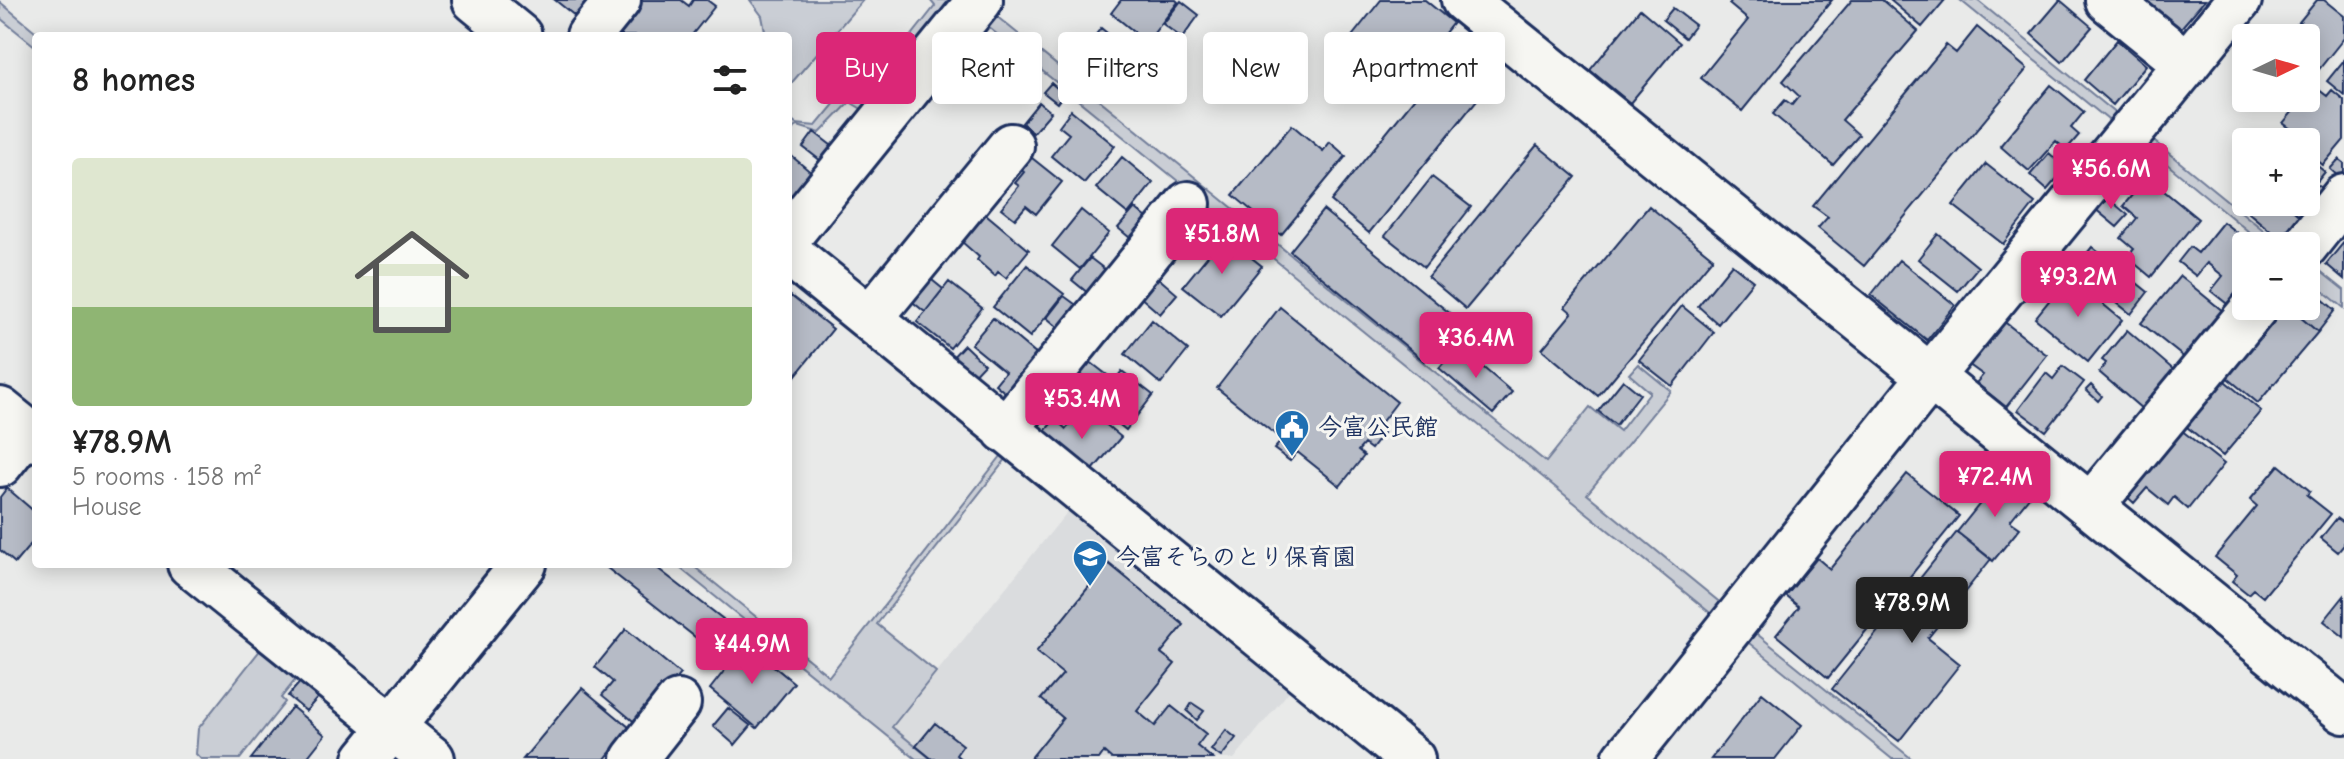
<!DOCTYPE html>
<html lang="en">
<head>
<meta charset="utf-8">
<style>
  :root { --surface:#fff; --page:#f2f2f2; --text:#222; --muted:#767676; --line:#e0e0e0; --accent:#db2777 }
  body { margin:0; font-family:"Comic Neue","Klee One",sans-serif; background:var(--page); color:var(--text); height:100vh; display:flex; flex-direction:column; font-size:30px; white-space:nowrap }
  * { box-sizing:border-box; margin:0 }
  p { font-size:26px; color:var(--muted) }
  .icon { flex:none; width:44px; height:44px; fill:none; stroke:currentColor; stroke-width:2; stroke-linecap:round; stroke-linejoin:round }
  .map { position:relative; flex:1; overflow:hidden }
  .side { position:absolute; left:32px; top:32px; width:760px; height:536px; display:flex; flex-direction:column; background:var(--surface); border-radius:8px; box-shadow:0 4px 20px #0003 }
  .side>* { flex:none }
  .top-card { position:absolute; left:816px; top:32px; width:760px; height:72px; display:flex; gap:16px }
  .needle { width:52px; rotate:85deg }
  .controls { position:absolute; left:2232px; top:24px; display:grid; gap:16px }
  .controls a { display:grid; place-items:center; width:88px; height:88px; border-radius:8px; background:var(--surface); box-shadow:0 4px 20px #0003; font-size:40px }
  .price { position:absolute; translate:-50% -68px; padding:0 18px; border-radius:8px; background:var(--accent); color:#fff; font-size:26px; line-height:52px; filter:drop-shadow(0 2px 4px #0008) }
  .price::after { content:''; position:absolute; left:50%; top:48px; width:24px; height:18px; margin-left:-12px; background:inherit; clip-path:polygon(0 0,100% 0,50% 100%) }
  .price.active { background:#222; color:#fff }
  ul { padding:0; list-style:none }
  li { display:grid; align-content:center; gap:16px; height:424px; padding:0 40px }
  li+li { border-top:2px solid var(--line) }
  li span { display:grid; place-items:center; height:248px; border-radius:8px; color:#555 }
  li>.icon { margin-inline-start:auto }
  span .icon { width:144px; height:144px; fill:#fffc; stroke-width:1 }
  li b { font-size:34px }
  h2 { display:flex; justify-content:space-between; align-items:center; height:96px; padding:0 40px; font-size:34px }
  .pill { padding:0 28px; border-radius:8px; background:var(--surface); box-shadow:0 4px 20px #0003; font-size:28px; line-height:72px }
  .pill.active { background:var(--accent); color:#fff }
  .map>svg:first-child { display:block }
  .built { fill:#dadcde }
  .green { fill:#caced5; stroke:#727e9a; stroke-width:2 }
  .building { fill:#b6bbc6; stroke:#1b2f5e; stroke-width:2 }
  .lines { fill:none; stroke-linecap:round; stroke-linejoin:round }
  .minor-casing { stroke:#1b2f5e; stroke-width:50 }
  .minor { stroke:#f6f6f2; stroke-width:44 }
  .labels { text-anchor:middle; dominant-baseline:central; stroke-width:6; stroke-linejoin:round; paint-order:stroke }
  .poi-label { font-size:24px; font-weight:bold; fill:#1b2f5e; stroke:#f6f6f2; text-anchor:start }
</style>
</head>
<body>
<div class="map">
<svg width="2344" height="759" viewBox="0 0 2344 759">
  <rect width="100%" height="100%" fill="#e9eae9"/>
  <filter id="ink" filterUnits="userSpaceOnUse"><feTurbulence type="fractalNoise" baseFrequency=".0125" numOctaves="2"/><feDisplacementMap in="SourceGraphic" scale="16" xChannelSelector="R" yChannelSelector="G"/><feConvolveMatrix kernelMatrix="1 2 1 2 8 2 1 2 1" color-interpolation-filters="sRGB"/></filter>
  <g filter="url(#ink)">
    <!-- built -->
    <path class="built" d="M1073 505 1295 684 1234 759H931L892 727Z"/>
    <!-- green -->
    <path class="green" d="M750 0H863L788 87V36H761L765 31 762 16Z
      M930 0H963L865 111 850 102 820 133 798 126 788 132V118L796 124 816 126 835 103 851 95 861 100 935 6Z
      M1960 0H1977L2118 115 2112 123Z
      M0 2 41 36H36V47L0 18Z
      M985 7 1546 462 1590 407 1620 431 1650 392 1629 374 1638 364 1671 391 1587 494 1723 605 1714 616 977 18Z
      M2150 138 2283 246H2266L2144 145Z
      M2309 262 2344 290V308L2306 277Z
      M1005 451 1010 454 877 624 936 672 892 727 931 759H916L675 564H691L829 676Z
      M1752 630 1912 759H1892L1744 639Z
      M265 644 300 674 281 698 285 702 240 759H201L196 754 198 729Z"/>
    <!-- building -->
    <path class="building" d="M555 0H604L585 24Z
      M641 0H681L689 6 693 0H707L715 6 691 36H612Z
      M1121 0H1176L1178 2 1147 42 1111 13Z
      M1381 0H1425L1453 23 1404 84 1349 40Z
      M1732 0H1832L1742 111 1701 78 1748 20 1729 4Z
      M1852 0H1882L1918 31 1842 120 1859 135 1833 165 1773 114 1785 100 1792 105 1799 96 1783 81Z
      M1890 0H1945L1922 27Z
      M2060 0 2092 27 2062 62 2031 34Z
      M2150 0H2205L2175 35 2143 7Z
      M2317 0H2324L2344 16V38L2316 73 2306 64V38H2286Z
      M1181 1 1199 15 1182 38 1163 24Z
      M1673 8 1695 25 1685 38 1663 20Z
      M1640 9 1680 43 1630 103 1590 70Z
      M1977 27 2027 69 1864 266 1818 228 1828 217 1813 206 1946 45 1956 53Z
      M1101 28 1135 56 1107 91 1073 64Z
      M2117 40 2146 65 2113 105 2084 80Z
      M1141 52 1158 67 1141 88 1124 74Z
      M2344 60V95L2327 81Z
      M1439 68 1477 100 1369 233 1331 201Z
      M1051 83 1064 94 1057 103 1043 92Z
      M2051 85 2084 112 2071 128 2079 135 2066 150 2056 141 2029 171 2000 146Z
      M2314 86 2327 96 2332 90 2344 100V140L2323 165 2306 151V142H2296L2288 135 2292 130 2283 123Z
      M1039 102 1051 112 1033 133 1022 123Z
      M1071 110 1115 146 1084 183 1051 156 1069 134 1059 126Z
      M1292 125 1323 151 1330 142 1346 156 1281 235 1233 195Z
      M814 132 836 149 825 164 803 147Z
      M1537 145 1576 177 1466 309 1428 277Z
      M788 153 813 174 788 203Z
      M2049 153 2066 168 2047 190 2030 175Z
      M1027 154 1062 182 1036 214 1026 206 1015 219 1001 208 1019 186 1015 183 1024 172 1017 166Z
      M1122 157 1153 183 1128 214 1096 188Z
      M2306 157 2325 172 2316 183 2308 177 2306 180Z
      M2339 159 2344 163V172L2340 178 2330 169Z
      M1986 164 2035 203 2003 244 1953 205Z
      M1432 177 1471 207 1424 267 1385 236Z
      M2147 177 2198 219 2151 277 2127 257 2134 249 2121 238 2137 218 2123 206Z
      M2308 177 2326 192 2304 219 2286 204 2306 202Z
      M2104 195 2128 215 2117 227 2094 208Z
      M2246 202H2288L2286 204 2305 221 2286 244 2242 207Z
      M1649 206 1713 258 1598 396 1542 349 1572 313 1565 307Z
      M1135 208 1153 223 1136 243 1118 228Z
      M981 210 1029 250 1006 278 998 272 995 276 977 260 979 257 962 242 973 228 969 225Z
      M1081 210 1109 233 1080 269 1052 246Z
      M1323 210 1458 320 1424 361 1290 251Z
      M2223 222 2254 246H2246V298L2236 311 2211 291 2223 276 2207 263 2196 276 2178 262 2190 247 2198 253Z
      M1938 234 1978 267 1958 291 1918 259Z
      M1224 236 1262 266 1221 316 1183 286Z
      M2344 242V279L2326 264Z
      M2092 247 2148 292 2131 314 2074 269Z
      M1090 258 1112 275 1094 298 1072 280Z
      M1899 260 1955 305 1927 340 1871 295Z
      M1732 264 1753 281 1718 324 1698 306Z
      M1027 265 1064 294 1030 337 993 307Z
      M927 276 943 289 925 312 909 299Z
      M1156 276 1177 294 1160 314 1139 296Z
      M2069 276 2122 320 2088 362 2035 318Z
      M2180 276 2224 312 2186 359 2141 323Z
      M949 282 982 308 950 348 917 322Z
      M2306 285 2335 310 2318 332 2287 306H2306Z
      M791 296 833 329 788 385V299Z
      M1064 296 1083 310 1065 333 1047 318Z
      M1682 306 1714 332 1672 386 1639 360Z
      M2271 306H2287L2318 332 2258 403 2218 370Z
      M1280 307 1397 402 1377 428 1383 433 1371 449 1364 444 1358 451 1364 456 1340 486 1217 388Z
      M993 318 1038 356 1007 394 995 384 1005 372 971 344Z
      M1152 320 1188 350 1161 384 1125 354Z
      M2002 320 2047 355 2006 407 1976 383 1983 375 1968 364Z
      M2127 330 2175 371 2142 409 2099 372 2106 363 2102 360Z
      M964 345 984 364 968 381 948 362Z
      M1458 346 1512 392 1493 414 1439 368Z
      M1089 361 1111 378 1094 399 1073 382Z
      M2063 366 2084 382 2046 431 2018 410 2046 373 2053 379Z
      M1122 371 1153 395 1126 430 1095 405Z
      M2220 377 2261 411 2223 456 2182 423Z
      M1623 380 1640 394 1616 425 1598 411Z
      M2091 385 2102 396 2098 401 2086 390Z
      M1085 407 1121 437 1087 477 1040 437 1055 419 1066 429Z
      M2176 426 2224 464 2188 509 2174 497 2168 505 2147 488 2134 503 2122 492Z
      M1282 440 1297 452 1290 461 1274 449Z
      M2279 465 2310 491 2307 495 2331 514 2263 597 2253 589 2248 594 2232 581 2237 575 2215 557 2257 506 2250 500Z
      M1907 474 1959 516 1828 678 1776 635 1799 607 1786 596 1817 558 1830 569Z
      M2003 475 2030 496 2010 521 2020 528 1993 561 1957 532Z
      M7 488 36 513V538L15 563 0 550V497Z
      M2337 518 2344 523V545L2338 552 2321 538Z
      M1957 532 1991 559 1928 638 1960 664 1899 741 1832 689Z
      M1108 563 1184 625 1161 653 1175 664 1137 711 1155 726 1171 706 1206 734 1197 746 1213 759H1112L1104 752 1099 759H1030L1063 718 1041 699 1063 674 1036 652Z
      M602 564H652L723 619 704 644Z
      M2344 596V637L2324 621Z
      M626 629 680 674 638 725 602 695 613 682 595 667Z
      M746 643 794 683 757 728 710 689Z
      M302 680 320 695 306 711 288 696Z
      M582 688 630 728 605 759H523Z
      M1762 693 1802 725 1775 759H1711Z
      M1192 703 1204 711 1197 720 1187 711Z
      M292 707 325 735 306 759H251Z
      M728 708 751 726 735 745 713 726Z
      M935 723 963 745 956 755 961 759H932L916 746Z
      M1226 730 1236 738 1221 757 1211 750Z"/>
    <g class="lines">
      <!-- minor casing -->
      <g class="minor-casing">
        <path id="minor" d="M475 0 519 36
          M1464 0 2344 711
          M2108 0 2187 64
          M589 36 618 0
          M788 237 980 0
          M2305 246 2344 197
          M788 252 1412 759
          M870 318 1011 146
          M0 410 36 439
          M1005 430 1188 204
          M0 464 26 431
          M2091 506 2256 306
          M190 564 432 759
          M366 759 524 564
          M634 759 678 703
          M1625 759 1930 377 2239 0"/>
      </g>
      <!-- minor -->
      <use href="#minor" class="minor"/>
    </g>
  </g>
  <!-- icons -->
  <defs>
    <g id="civic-pin" transform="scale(1.8)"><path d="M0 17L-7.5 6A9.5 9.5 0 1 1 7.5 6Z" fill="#1f6fb2" stroke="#f6f6f2"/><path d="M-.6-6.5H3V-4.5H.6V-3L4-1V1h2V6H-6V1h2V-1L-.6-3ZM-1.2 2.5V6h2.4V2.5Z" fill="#fff"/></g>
    <g id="school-pin" transform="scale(1.8)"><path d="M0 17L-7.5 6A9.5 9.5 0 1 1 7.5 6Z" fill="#1f6fb2" stroke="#f6f6f2"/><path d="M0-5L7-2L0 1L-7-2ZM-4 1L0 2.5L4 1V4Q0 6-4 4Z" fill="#fff"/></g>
  </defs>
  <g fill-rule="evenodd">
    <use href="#civic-pin" x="1292" y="427"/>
    <use href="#school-pin" x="1090" y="557"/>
  </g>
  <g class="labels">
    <!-- poi labels -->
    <g class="poi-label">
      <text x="1318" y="427">今富公民館</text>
      <text x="1116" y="557">今富そらのとり保育園</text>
    </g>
  </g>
</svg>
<div class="controls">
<a><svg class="needle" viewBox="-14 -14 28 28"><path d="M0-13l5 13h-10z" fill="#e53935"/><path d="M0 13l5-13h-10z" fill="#767676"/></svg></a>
<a>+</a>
<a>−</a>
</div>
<b class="price" style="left:2111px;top:211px">¥56.6M</b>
<b class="price" style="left:1222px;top:276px">¥51.8M</b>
<b class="price" style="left:2078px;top:319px">¥93.2M</b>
<b class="price" style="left:1476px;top:380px">¥36.4M</b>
<b class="price" style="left:1082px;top:441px">¥53.4M</b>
<b class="price" style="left:1995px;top:519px">¥72.4M</b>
<b class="price active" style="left:1912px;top:645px">¥78.9M</b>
<b class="price" style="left:752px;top:686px">¥44.9M</b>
<div class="top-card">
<a class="pill active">Buy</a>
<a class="pill">Rent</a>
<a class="pill">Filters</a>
<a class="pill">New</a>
<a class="pill">Apartment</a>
</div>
<section class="side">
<h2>8 homes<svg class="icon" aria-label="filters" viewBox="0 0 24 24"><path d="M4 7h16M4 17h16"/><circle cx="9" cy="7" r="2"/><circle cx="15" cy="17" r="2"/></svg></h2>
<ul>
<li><span style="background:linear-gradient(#dfe7d0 60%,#8fb573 0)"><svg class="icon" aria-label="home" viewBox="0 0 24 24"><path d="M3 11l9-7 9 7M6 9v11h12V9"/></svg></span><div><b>¥78.9M</b><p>5 rooms · 158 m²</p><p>House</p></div></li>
</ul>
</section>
</div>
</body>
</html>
